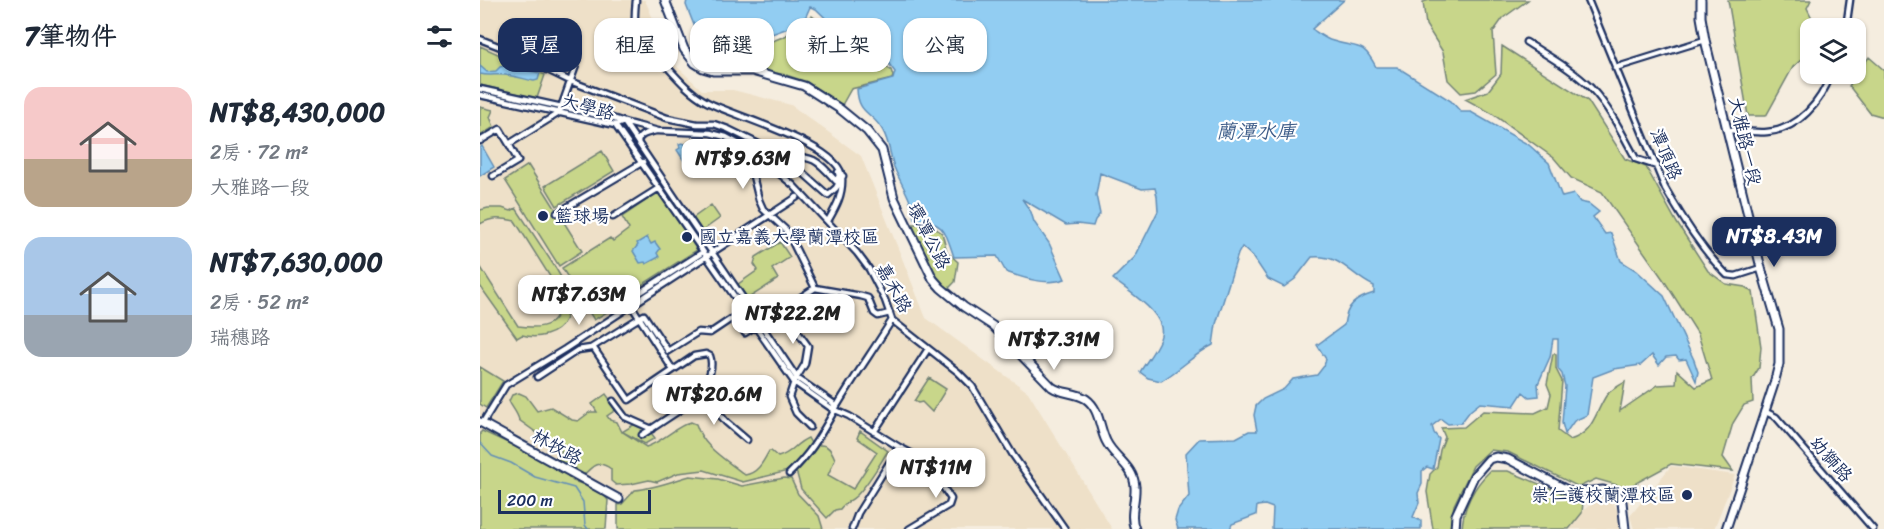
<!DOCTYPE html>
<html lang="zh-TW">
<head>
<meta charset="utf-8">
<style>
  :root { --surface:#fff; --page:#f6f6f7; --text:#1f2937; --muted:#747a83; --accent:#1b2f5e }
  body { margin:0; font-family:Sriracha,"LXGW WenKai TC",sans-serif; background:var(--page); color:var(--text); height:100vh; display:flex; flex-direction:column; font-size:22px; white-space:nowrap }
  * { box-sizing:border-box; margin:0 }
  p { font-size:20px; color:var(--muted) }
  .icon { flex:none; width:33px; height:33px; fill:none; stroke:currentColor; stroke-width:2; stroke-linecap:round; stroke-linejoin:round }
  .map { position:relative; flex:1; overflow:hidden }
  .sheet { display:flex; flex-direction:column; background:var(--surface); width:480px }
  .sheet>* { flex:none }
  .guide { position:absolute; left:18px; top:18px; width:570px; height:54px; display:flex; gap:12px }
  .controls { position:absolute; left:1320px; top:18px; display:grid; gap:12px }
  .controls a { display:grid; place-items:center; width:66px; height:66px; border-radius:12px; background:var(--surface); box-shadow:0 2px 4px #0004; font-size:30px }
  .scale { position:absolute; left:18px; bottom:15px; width:153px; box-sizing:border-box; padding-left:6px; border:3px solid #1b2f5e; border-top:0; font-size:16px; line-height:21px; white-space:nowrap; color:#1b2f5e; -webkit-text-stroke:4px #fff; paint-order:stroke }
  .price { position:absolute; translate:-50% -51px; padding:0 14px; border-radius:12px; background:#fff; color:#222; font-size:20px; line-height:39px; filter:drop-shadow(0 2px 3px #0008) }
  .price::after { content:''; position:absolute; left:50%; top:36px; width:18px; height:14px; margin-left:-9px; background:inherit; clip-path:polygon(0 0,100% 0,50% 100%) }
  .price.current { background:var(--accent); color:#fff }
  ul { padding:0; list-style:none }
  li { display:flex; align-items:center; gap:18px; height:150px; padding:0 24px }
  li span { display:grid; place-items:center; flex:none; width:168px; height:120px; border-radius:18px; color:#555 }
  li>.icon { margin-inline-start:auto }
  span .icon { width:72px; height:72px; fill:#fffc; stroke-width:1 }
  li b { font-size:26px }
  h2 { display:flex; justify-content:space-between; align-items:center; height:72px; padding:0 24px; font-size:26px }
  .pill { padding:0 21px; border-radius:18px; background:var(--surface); box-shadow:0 2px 4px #0004; font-size:21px; line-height:54px }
  .pill.current { background:var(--accent); color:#fff }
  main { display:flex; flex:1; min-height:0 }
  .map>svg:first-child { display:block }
  .built { fill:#eee0c8 }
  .green { fill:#c8d68a; stroke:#728274; stroke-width:1.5 }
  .water { fill:#92cdf2; stroke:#628eb7; stroke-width:1.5 }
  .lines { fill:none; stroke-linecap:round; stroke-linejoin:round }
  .stream { stroke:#628eb7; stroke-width:1.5 }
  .street-casing { stroke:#1b2f5e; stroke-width:9 }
  .secondary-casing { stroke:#1b2f5e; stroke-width:11 }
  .street { stroke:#fff; stroke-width:4.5 }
  .secondary { stroke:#fff; stroke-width:7 }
  .poi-dot { fill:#1b2f5e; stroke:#fff; stroke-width:2 }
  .labels { text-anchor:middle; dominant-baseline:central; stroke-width:4.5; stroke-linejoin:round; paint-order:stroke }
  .street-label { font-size:18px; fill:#1b2f5e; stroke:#fff }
  .poi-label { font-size:18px; fill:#1b2f5e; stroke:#fff; text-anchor:start }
  .water-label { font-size:20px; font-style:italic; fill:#3f5e8a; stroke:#fff }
</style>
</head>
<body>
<main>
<section class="sheet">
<h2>7筆物件<svg class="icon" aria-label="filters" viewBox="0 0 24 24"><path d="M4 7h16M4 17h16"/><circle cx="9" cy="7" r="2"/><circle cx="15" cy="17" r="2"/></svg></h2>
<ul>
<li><span style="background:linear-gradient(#f6c9c9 60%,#b9a48a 0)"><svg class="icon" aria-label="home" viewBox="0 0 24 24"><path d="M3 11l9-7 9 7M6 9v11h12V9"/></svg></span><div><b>NT$8,430,000</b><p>2房 · 72 m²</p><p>大雅路一段</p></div></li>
<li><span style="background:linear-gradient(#a9c7e8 65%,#9aa5b1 0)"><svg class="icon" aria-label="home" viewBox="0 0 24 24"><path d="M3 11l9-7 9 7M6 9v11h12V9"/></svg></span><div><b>NT$7,630,000</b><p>2房 · 52 m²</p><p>瑞穗路</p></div></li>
</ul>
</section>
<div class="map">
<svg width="1404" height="529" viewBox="0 0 1404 529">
  <rect width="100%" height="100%" fill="#f5eddf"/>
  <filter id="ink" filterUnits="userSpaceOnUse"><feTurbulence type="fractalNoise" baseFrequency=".0167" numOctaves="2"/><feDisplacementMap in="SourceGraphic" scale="12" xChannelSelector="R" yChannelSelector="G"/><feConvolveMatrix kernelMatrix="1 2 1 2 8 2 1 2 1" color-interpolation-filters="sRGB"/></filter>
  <g filter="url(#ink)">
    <!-- built -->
    <path class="built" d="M0 0H165L191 61 222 90H253L311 105 381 156 446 318 548 392 632 529H336L205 486 133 500 0 432Z
      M1191 466 1255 475 1234 529H1154L1150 516Z
      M1131 499 1137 510 1140 529H1084L1114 501Z"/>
    <!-- green -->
    <path class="green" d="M949 0H1048L1023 18 1013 32 1016 74 996 91 981 93 968 80 963 52 946 25 943 2Z
      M1248 0H1331L1327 8 1337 28H1330V52L1313 67 1286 116H1268Z
      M332 16 371 46 411 70 413 76 412 79 371 89 362 105 327 82 306 75 259 65 263 53 305 36Z
      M0 46 65 75 57 98 0 85Z
      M1022 46 1108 101 1145 159 1166 167 1197 223 1228 271 1246 284 1265 287 1273 292 1281 347 1279 368 1272 379 1273 402 1264 405 1253 423 1243 457 1253 471 1191 464 1147 488 1116 479 1099 487 1028 452 1010 450 993 466 974 505 970 529H953L947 492 950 474 957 467 960 450 965 437 961 428 984 427 1003 411 1055 413 1068 407 1071 394 1067 384 1073 354H1076V369L1082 381 1078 431 1090 440C1114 432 1114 415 1126 396 1130 390 1139 386 1145 382L1140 411 1178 385 1196 384 1197 370 1216 387 1232 380 1218 334 1185 282 1122 192 1091 178 1074 158 1011 113 985 99 1008 91 1021 74Z
      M1389 57 1404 70V117L1390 113 1369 86Z
      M0 107 13 110 10 117 14 127 0 136Z
      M122 151 134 171 77 206 65 186Z
      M48 165 102 251 79 266 25 180Z
      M179 192 217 250 138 300 140 304 114 320 82 268 130 238 133 241 149 229 142 217Z
      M231 205 240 218 222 231 213 218Z
      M8 208H22L31 211 36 208 75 267 95 301 88 305C88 309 87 316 85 320 78 336 56 339 42 335L37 338 0 286V266L38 326C66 330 81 325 81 294L35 221C21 218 12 217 0 224V210Z
      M432 224H449L462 233 467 252 478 262 475 282 466 291C457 279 452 267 445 254 439 243 433 236 432 224Z
      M300 242 310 257 292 269 298 279 264 301 254 287 278 270 274 264 276 257Z
      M0 367 23 381 6 408 0 404Z
      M449 378 466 389 452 412 442 402 438 403 434 401Z
      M39 393 46 396 57 411 71 407 92 420 98 421 110 412H117L112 404 126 394 137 409 127 416 130 420 137 422 142 432 155 424 168 429 175 438 165 444 143 432 166 447C182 442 196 426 211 422L216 424C223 448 247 460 265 475 278 473 283 462 289 451H291L298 457C313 453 314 444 328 438L332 445C346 444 350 446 355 459L348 475 373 489 397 452 377 438 380 431 408 451C399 465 390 481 378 494 373 500 365 502 360 509L355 510 347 518 321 489 317 474 312 470 263 482 224 470 198 473 177 482 169 480 151 484 136 485 131 481V469C118 459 112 466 102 477 93 469 82 467 77 456L82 451 39 420C37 412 32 408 29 401L32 395Z
      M2 431 58 457 83 471 93 481 118 489 128 500 126 529H0V433Z
      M1010 471H1028L1103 502 1102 513 1089 529H982C983 507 994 486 1010 471Z
      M210 476 238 479 262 486 304 478 311 479 318 494 339 516 343 529H138V505L142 504 155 490C174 488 192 481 210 476Z"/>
    <!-- water -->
    <path class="water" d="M207 0H864L832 29C838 33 845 39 853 41 877 49 882 40 896 67H917L971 101 981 112H991L1049 145 1069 163 1082 197 1094 194 1100 202 1109 204 1119 212 1113 217 1125 234 1131 233 1141 261 1157 271 1184 296 1214 360 1218 372 1216 381 1206 359 1199 360 1196 356 1186 357 1179 365 1172 355 1161 365 1134 369 1113 377 1107 415 1094 421 1085 434 1082 423 1085 386 1082 374 1078 369V339H1073L1070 357 1058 384 1059 396 1049 397 1043 392 1034 406 1000 403 990 411 981 423 968 424 961 419 952 426 954 433 959 439 953 469 947 467 942 471V484L938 493 939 503 933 517 941 521V529H792L793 508 785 505 777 506 776 515 752 524 750 529H698L695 520 698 510 709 496 706 453 719 439 756 438 769 431H777L774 415 776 406 783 399 804 389 813 379 837 375 844 366 846 359 837 345 864 325C867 304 875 299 894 293V286C870 275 861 254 832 257L815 279 804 287 788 279 774 258 762 247 758 254 736 324 733 345C714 354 700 370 681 381L668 378 660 372C666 362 675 351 680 339 690 315 648 292 633 279L655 257 678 211 677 196 675 188 662 189 620 173 616 195 620 214 615 220 613 226 597 224 586 225 542 199 551 212 554 222 569 243 585 279C567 286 543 278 526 272L517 256 474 257C465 231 465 222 434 219 433 200 421 185 414 167 410 155 409 141 403 131 392 111 378 115 377 89L413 79 415 72 407 61 371 43 336 9 330 7 326 16 311 27 264 44H244L226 35 214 25 206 5Z
      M31 64 49 71 60 73 58 80 54 81C44 79 35 76 25 75 16 74 9 76 0 74V66L7 72 16 71 20 67Z
      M202 143 222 149 229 157 240 156V159L233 160 231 164 233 168 224 174 223 172 220 173 218 170 215 172 213 169 210 170 197 150 200 148 199 144Z
      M2 146 14 167 0 176V148Z
      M167 237 171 244 175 242 180 249 177 253 179 257 166 264 165 262 160 263 153 251 158 245 157 243Z"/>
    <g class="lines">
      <!-- stream -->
      <path class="stream" d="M0 443 12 456 31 463 55 477 94 488 103 502 105 525 108 529"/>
      <!-- street casing -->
      <g class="street-casing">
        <path id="street" d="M156 0C152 38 157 33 180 59 195 75 207 91 227 102 253 116 362 145 362 178 363 195 356 207 348 221
          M1108 0 1185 188C1203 219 1222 250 1247 275L1256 276 1281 268
          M1366 28 1370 0
          M0 39 23 48 90 81 187 118 217 124H234L248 129 305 157 348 195 356 188 363 176
          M1046 42C1068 56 1092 69 1111 88 1130 108 1143 135 1156 159L1177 166
          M1135 68 1225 40
          M0 89 132 118 144 122 317 378 353 403 356 409
          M0 95 135 125 314 382 351 408 369 416 419 447 446 461 471 499 469 505 429 529
          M135 125 144 122 178 131 230 133 246 137 272 151 313 185 377 253 389 269 405 300 412 320 478 372 492 386 533 455 585 529
          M1248 130C1261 131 1275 133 1287 132 1319 129 1341 102 1351 74
          M0 141 20 129 29 144
          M158 143C158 134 168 133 176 131
          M305 157C334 155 338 161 356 181L359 176 358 172
          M13 176 38 161 29 144 79 113 98 60
          M77 213 163 162
          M133 217 179 188
          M335 288 381 296 388 298 394 313 398 316 410 313
          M287 319 312 324 328 346 325 364 314 382 309 397 316 413 330 427
          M113 347 149 400 214 356 226 354 230 356C235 370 224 389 215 400L162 435
          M193 370 151 305 156 295 223 252
          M57 377 98 350 111 348 164 315 188 351 218 332 230 333 254 317 265 333 335 288 307 231 283 209 279 200 271 168 272 151
          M221 392 246 422 267 440
          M133 401 145 417 172 429
          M1284 411 1296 417 1393 529
          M2 424 26 385 85 349 317 197
          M394 432 448 349
          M309 474C333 451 341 434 357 406 374 377 394 349 412 320
          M372 529 378 513 419 447"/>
      </g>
      <!-- secondary casing -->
      <g class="secondary-casing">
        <path id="secondary" d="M185 0 204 49 215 63 223 68 233 71H272L324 86 360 109 387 131 402 150 414 198 453 279 461 288 484 307 513 326 572 387C582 394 596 392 606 399 620 409 619 427 626 441 634 458 654 466 655 487 656 501 649 516 655 529
          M1221 0V17L1225 40 1281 268 1299 329V364L1294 384 1246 529
          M0 422 139 499
          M975 529 976 515 994 476 1009 459 1016 457 1028 459 1093 493 1123 490 1139 496 1142 502 1145 529"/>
      </g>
      <!-- street -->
      <use href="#street" class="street"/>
      <!-- secondary -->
      <use href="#secondary" class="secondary"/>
    </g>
  </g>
  <!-- markers -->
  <g class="poi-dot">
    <circle cx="63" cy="216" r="6"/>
    <circle cx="207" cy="237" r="6"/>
    <circle cx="1207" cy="495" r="6"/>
  </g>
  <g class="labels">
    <!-- street labels -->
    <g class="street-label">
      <text transform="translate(108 107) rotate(15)">大學路</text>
      <text transform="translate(1265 141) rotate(77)">大雅路一段</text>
      <text transform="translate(1186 154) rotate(67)">潭頂路</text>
      <text transform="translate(449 236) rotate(63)">環潭公路</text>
      <text transform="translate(414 288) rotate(61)">嘉禾路</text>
      <text transform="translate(77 447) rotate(29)">林牧路</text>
      <text transform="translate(1351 459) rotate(49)">幼獅路</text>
    </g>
    <!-- poi labels -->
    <g class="poi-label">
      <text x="75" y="216">籃球場</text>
      <text x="219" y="237">國立嘉義大學蘭潭校區</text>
      <text x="1195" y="495" text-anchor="end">崇仁護校蘭潭校區</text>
    </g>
    <!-- water labels -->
    <g class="water-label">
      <text x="776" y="131">蘭潭水庫</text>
    </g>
  </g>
</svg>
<div class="controls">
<a><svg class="icon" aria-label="layers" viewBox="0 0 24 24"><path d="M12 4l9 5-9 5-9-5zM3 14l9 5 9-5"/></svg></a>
</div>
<div class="scale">200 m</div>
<b class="price" style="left:263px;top:190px">NT$9.63M</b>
<b class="price current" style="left:1294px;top:268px">NT$8.43M</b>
<b class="price" style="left:99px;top:326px">NT$7.63M</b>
<b class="price" style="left:313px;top:345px">NT$22.2M</b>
<b class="price" style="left:574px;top:371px">NT$7.31M</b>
<b class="price" style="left:234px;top:426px">NT$20.6M</b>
<b class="price" style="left:456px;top:499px">NT$11M</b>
<div class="guide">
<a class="pill current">買屋</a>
<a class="pill">租屋</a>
<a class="pill">篩選</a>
<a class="pill">新上架</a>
<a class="pill">公寓</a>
</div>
</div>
</main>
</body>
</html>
